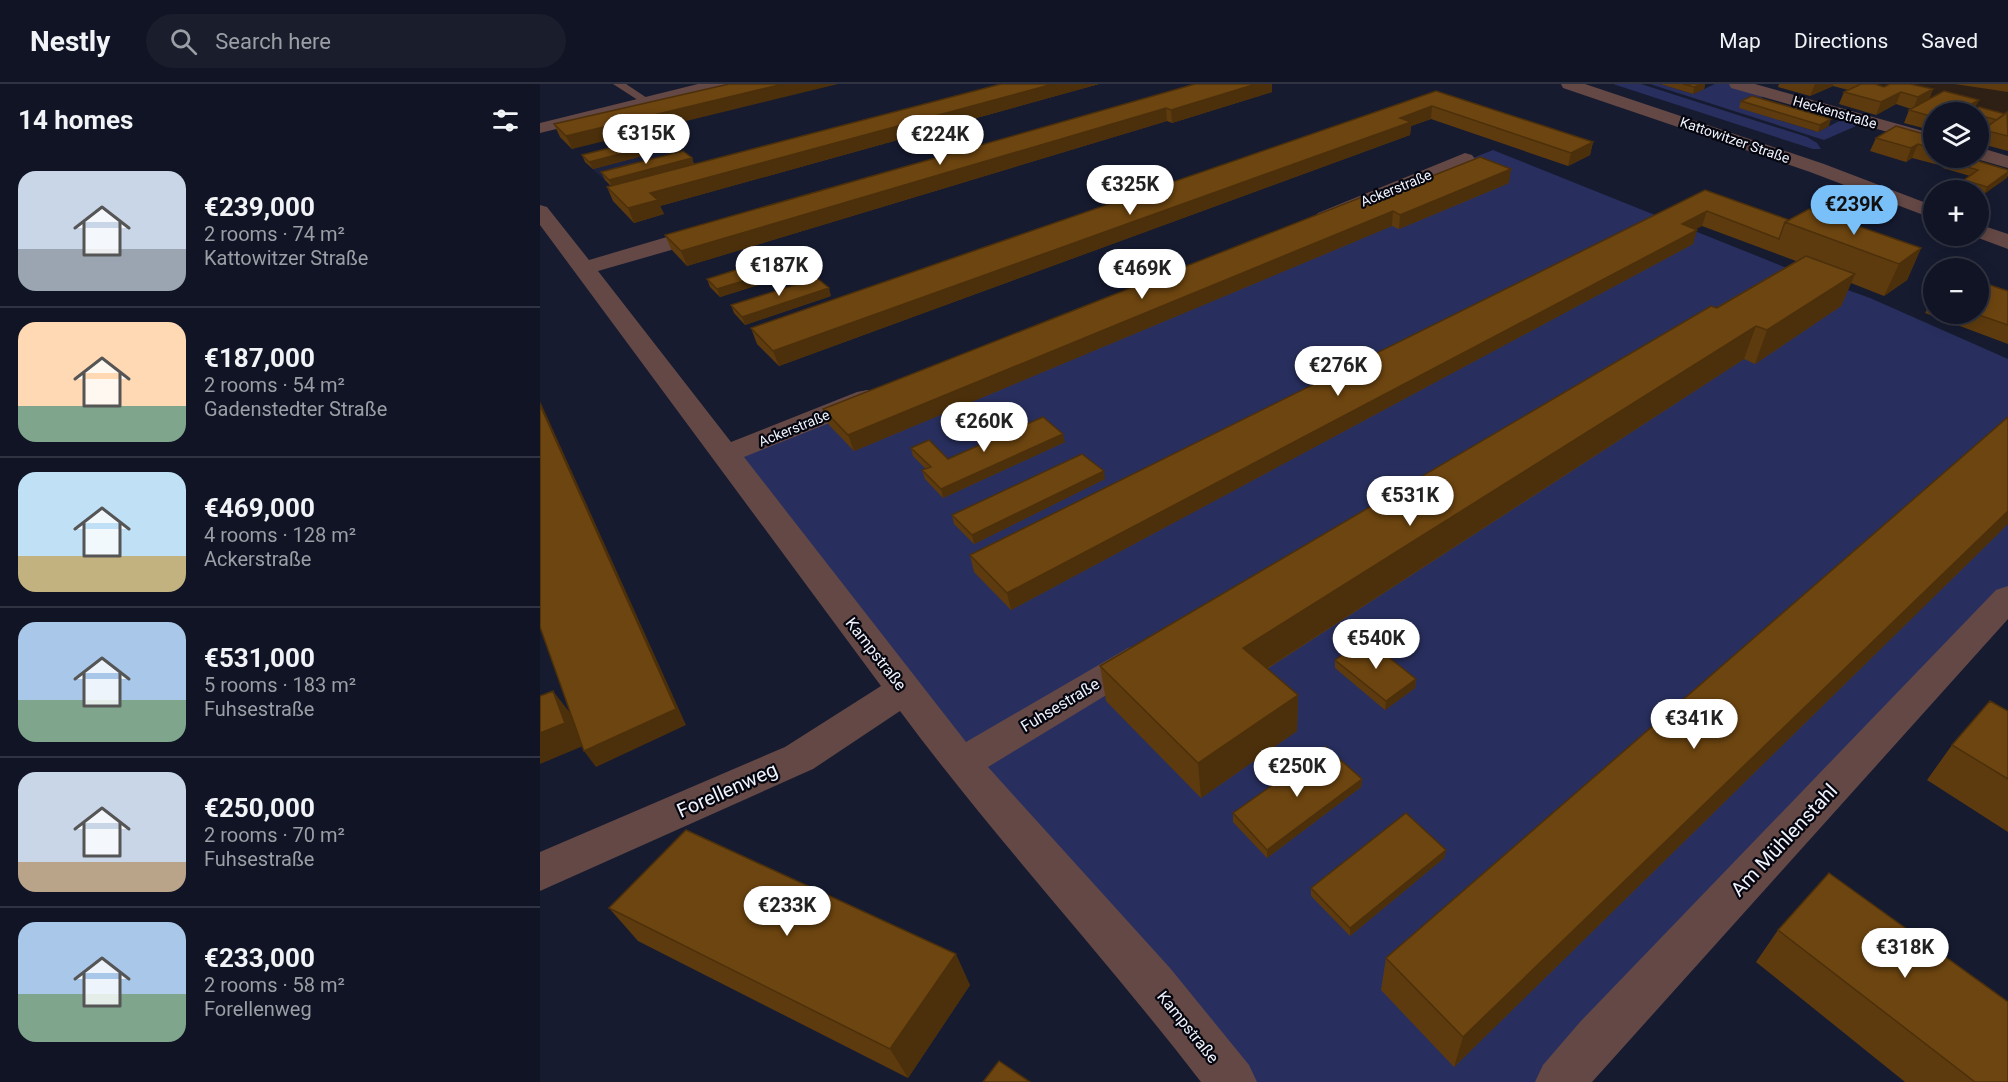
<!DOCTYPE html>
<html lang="en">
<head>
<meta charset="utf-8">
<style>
  :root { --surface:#101424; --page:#191d2c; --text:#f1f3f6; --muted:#9c9ea6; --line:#303341; --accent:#79bff8 }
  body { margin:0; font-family:Roboto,sans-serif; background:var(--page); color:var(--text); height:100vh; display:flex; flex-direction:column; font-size:22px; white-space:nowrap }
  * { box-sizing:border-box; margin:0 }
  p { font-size:20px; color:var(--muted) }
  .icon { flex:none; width:33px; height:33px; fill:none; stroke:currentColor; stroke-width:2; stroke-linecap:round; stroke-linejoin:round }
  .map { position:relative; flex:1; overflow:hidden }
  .details { display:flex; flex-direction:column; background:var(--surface); width:540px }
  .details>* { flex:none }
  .fabs { position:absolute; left:1383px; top:18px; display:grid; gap:12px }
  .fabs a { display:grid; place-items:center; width:66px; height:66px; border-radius:50%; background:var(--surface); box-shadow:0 3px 15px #0003,0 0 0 2px var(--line); font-size:30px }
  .price { position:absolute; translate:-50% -51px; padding:0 14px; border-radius:21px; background:#fff; color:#222; font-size:20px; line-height:39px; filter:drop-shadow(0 2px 3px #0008) }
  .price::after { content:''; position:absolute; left:50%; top:36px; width:18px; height:14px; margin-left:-9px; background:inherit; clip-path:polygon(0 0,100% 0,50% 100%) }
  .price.active { background:var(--accent); color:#111 }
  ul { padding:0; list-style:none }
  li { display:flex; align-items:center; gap:18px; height:150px; padding:0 18px }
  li+li { border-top:2px solid var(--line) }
  li span { display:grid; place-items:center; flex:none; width:168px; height:120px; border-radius:18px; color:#555 }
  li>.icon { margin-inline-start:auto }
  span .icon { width:72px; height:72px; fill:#fffc; stroke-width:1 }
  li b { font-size:26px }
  h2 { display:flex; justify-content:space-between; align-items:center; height:72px; padding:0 18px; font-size:26px }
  header { display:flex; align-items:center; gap:36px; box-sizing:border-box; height:84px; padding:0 30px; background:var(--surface); border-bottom:2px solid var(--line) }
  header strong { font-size:28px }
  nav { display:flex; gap:33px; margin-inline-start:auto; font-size:21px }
  .search { width:420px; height:54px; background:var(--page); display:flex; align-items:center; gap:15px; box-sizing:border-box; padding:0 21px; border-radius:33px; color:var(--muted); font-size:22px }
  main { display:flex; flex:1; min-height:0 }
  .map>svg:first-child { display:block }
  .built { fill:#1d233e }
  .education { fill:#2f2016 }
  .green { fill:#282f5e }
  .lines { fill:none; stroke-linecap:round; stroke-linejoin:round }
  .service { fill:#644845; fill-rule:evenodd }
  .minor { fill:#644845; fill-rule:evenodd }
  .tertiary { fill:#644845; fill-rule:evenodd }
  .wall { fill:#5e3b0e }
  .shaded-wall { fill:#4c300b }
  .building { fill:#6d4510; stroke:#4c300b; stroke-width:1.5 }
  .labels { text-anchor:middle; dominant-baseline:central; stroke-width:4.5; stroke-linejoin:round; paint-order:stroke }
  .far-street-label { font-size:14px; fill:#f0f3fc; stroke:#05060f }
  .street-label { font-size:16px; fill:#f0f3fc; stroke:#05060f }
  .near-street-label { font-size:20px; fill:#f0f3fc; stroke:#05060f }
</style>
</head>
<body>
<header>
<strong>Nestly</strong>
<div class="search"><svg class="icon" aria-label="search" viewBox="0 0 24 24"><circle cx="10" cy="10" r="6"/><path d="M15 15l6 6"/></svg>Search here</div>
<nav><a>Map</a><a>Directions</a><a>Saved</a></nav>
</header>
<main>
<section class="details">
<h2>14 homes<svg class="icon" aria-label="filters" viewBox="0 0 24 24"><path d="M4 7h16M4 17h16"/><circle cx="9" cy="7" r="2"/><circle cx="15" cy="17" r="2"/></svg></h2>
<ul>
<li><span style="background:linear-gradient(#c9d6e8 65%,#9aa5b1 0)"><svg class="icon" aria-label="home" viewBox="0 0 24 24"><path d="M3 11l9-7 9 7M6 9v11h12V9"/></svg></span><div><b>€239,000</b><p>2 rooms · 74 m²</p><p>Kattowitzer Straße</p></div></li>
<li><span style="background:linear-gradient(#ffd9b3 70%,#7fa58c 0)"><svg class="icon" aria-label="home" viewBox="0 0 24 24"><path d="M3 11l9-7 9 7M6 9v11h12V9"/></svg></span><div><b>€187,000</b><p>2 rooms · 54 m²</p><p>Gadenstedter Straße</p></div></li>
<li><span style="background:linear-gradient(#bfe0f5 70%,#c2b280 0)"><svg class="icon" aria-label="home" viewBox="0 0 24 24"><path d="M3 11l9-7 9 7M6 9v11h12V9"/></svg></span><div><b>€469,000</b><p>4 rooms · 128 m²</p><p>Ackerstraße</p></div></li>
<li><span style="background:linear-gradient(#a9c7e8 65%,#7fa58c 0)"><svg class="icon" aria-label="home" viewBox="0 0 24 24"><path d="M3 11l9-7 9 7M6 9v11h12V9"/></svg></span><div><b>€531,000</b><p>5 rooms · 183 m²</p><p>Fuhsestraße</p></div></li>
<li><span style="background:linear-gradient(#c9d6e8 75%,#b9a48a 0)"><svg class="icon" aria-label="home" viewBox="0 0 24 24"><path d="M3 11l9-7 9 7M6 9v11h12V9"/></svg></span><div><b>€250,000</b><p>2 rooms · 70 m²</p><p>Fuhsestraße</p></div></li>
<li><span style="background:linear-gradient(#a9c7e8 60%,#7fa58c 0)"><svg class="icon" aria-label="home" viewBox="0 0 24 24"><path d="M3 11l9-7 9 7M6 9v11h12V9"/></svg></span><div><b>€233,000</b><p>2 rooms · 58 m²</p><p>Forellenweg</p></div></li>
</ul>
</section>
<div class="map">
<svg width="1468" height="998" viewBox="0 0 1468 998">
  <rect width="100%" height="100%" fill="#161b30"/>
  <!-- built -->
  <path class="built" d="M124 58 154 81 72 103 45 78Z"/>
  <!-- education -->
  <path class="education" d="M1327 0H1468V38L1438 28Z"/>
  <!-- green -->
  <path class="green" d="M1073 0H1101L1267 53 1277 59 1281 65H1273Z
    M1110 0H1120L1153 10 1175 0H1189L1227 11 1200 24 1278 48 1305 34 1323 39 1284 56Z
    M953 66 1252 186 1330 214 1468 275V514L1020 998H692L184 371Z"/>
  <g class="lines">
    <!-- service -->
    <path class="service" d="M73 0H86L113 18 108 21 104 20Z"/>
    <!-- minor -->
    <path class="minor" d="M158 0H187L185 4 0 49V39Z
      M1189 0H1215L1394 50V61L1191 4Z
      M1438 63 1468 72V84L1433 74H1438Z
      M925 69 932 71 935 75 932 79 792 137 785 139 778 137 774 133 778 129Z
      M0 121 7 123 49 176 164 142 172 141 180 142 183 147 180 152 58 187 191 358 317 308 327 306 337 308 340 314 337 320 204 373 426 658 588 564 601 560 614 564 619 573 614 582 448 683 630 884 709 981 717 998H661C564 872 455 755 360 627L273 685 0 807V768L245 663 341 602 0 141Z
      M1468 502V535L1052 998H995L1003 981 1040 938 1456 506Z"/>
    <!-- tertiary -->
    <path class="tertiary" d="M1021 0H1045L1284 80 1394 122V135L1270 88 1023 4Z
      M1438 140 1468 150V165L1433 152H1438Z"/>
  </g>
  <!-- wall -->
  <path class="wall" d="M189 0 32 65 20 53 14 40Z
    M461 0H559L120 122 124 130 94 139 73 117 67 103 71 102 65 96 61 88 152 74 154 80Z
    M655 0 732 8 632 39 627 37 147 182 131 165 125 151Z
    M1120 0H1165L1164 5 1153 10Z
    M1239 0H1338V1L1344 3 1393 5 1389 15 1434 26 1465 30 1468 28V67L1438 59V56L1443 46 1449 41 1438 38V28H1394V47L1364 39 1369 26 1371 25 1356 20 1336 31 1299 20 1304 8 1308 6 1293 2 1270 12 1238 3Z
    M1415 0H1468V8Z
    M896 7 1053 58 1050 71 1028 82 891 35 871 42 870 51 239 282 217 260 211 244Z
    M1201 17 1289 42 1278 48 1199 24Z
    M1394 53V74H1411L1399 81 1372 74 1366 78 1330 67 1336 54Z
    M133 64 53 85 45 78 42 71Z
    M1406 77 1468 86V92L1444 110 1438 109V106H1431L1421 104 1424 96 1430 92 1403 84Z
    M969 99 859 145 852 142 314 367 289 341 283 325 829 117Z
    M1165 106 1249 136 1381 164 1367 196 1344 212 1311 199 1301 222 1215 280 1204 275 727 585 758 611 757 647 661 714 566 617 560 582 1256 177 1162 142 1155 145 1153 160 471 526 434 488 430 471Z
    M261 179 263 187 180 213 170 203 167 195Z
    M1468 207V260L1385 229 1394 213V230H1438Z
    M291 212 205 241 194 229 191 221Z
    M1468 333V440L914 983 841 906 846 874Z
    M525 358 403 414 385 395 382 386 386 385 373 372 371 364 408 375Z
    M565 395 434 460 414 440 412 431Z
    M795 576 876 595 875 604 845 626 795 584Z
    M1468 627V748L1387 696 1412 661Z
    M822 695 821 703 727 774 693 738V729Z
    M906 766 904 774 810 852 771 812V804Z
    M69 824 430 901 368 994 98 857Z
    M1238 846 1468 998H1365L1216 878Z"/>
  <!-- shaded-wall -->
  <path class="shaded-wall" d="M243 0H298L32 65 26 52Z
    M513 0H559L120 122 124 130 94 139 88 124 110 109Z
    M716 0H732V8L632 39 631 26Z
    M1162 0H1165L1164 5 1153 10 1154 3Z
    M1275 0H1293V2L1270 12Z
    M1393 5 1388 17 1373 25 1378 13Z
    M1361 8 1356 20 1336 31 1341 18Z
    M1439 16 1433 28H1417Z
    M892 22 891 35 871 42 870 51 239 282 233 267Z
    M626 24 627 37 147 182 141 167Z
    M1291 35 1289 42 1278 48 1280 41Z
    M130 57 133 64 53 85 49 78Z
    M1053 58 1050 71 1028 82 1031 69Z
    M1378 60 1372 74 1366 78 1371 64Z
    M152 74 154 81 72 103 69 96Z
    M1403 74H1411L1399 81Z
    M971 85 969 99 859 145 860 131Z
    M1468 88 1467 94 1444 110 1447 103Z
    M853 127 852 142 314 367 308 351Z
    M1167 127 1162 142 1138 155 1142 140Z
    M1157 146 1153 160 471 526 467 509Z
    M1381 164 1367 196 1344 212 1359 180Z
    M261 179 263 187 180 213 177 205Z
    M1315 190 1301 222 1215 280 1227 246Z
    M289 204 291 212 205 241 202 233Z
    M1216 242 1204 275 704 599 703 564Z
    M0 317 146 641 56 683 44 667Z
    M523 350 525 358 403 414 401 405Z
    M564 387 565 395 434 460 432 451Z
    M1468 427V440L914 983 923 953Z
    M876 595 875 604 845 626 846 617Z
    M13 607 31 630 43 662 0 680V649Z
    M758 611 757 647 661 714 658 679Z
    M822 695 821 703 727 774V766Z
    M906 766 904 774 810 852V844Z
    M416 870 430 901 368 994 350 965Z"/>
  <!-- building -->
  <path class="building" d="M189 0H243L26 52 14 40Z
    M461 0H513L110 109 118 116 88 124 67 103Z
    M655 0H716L631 26 626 24 141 167 125 151Z
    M1143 0H1162L1154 3Z
    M1321 0H1335L1344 3 1350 0H1370L1393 5 1378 13 1361 8 1341 18 1304 8Z
    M896 7 1053 58 1031 69 892 22 860 34 871 38 233 267 211 244Z
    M1404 7 1439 16 1417 28H1394V33L1369 26Z
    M1212 12 1291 35 1280 41 1201 17Z
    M1439 23 1465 30 1457 36 1438 31V28H1430Z
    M1467 28 1468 52 1443 46Z
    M1356 42 1394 53V65L1378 60 1371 64 1336 54Z
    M122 51 130 57 49 78 42 71Z
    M143 67 152 74 69 96 61 88Z
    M940 73 971 85 860 131 853 127 308 351 283 325 822 113 829 117Z
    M1412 74H1428L1468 86V88L1447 103 1424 96 1438 86 1406 77Z
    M1165 106 1249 136 1245 138 1239 155 1167 127 1142 140 1157 146 467 509 430 471Z
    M1269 125 1381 164 1359 180 1245 138Z
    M250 169 261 179 177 205 167 195Z
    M1266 172 1315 190 1227 246 1216 242 703 564 758 611 658 679 560 582 1171 222 1177 224Z
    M277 194 289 204 202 233 191 221Z
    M1438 197 1468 207V241L1436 230H1438Z
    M0 321 136 625 44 667 0 543Z
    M503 333 523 350 401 405 382 386 391 383 371 364 389 356 408 375Z
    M1468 333V427L923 953 846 874Z
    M542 370 564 387 432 451 412 431Z
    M826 555 876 595 846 617 795 576Z
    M13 607 25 639 0 649V612Z
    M1450 617 1468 627V695L1412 661Z
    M786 663 822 695 727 766 693 729Z
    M866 729 906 766 810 844 771 804Z
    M146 746 416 870 350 965 69 824Z
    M1289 789 1468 918V998H1435L1238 846Z
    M459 977 490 998H443Z"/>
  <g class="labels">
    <!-- far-street labels -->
    <g class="far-street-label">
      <text transform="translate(1295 28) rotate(16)">Heckenstraße</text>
      <text transform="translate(1195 56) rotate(19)">Kattowitzer Straße</text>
      <text transform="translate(856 104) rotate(-22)">Ackerstraße</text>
      <text transform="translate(254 344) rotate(-22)">Ackerstraße</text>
    </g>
    <!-- street labels -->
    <g class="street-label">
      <text transform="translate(336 570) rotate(52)">Kampstraße</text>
      <text transform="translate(520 621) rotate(-31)">Fuhsestraße</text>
      <text transform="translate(648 943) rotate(51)">Kampstraße</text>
    </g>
    <!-- near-street labels -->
    <g class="near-street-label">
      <text transform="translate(187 706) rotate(-24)">Forellenweg</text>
      <text transform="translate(1244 756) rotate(-47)">Am Mühlenstahl</text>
    </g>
  </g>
</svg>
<div class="fabs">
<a><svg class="icon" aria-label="layers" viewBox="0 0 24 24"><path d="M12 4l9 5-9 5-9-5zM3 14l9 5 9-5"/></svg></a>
<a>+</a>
<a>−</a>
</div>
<b class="price" style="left:106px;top:81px">€315K</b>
<b class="price" style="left:400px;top:82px">€224K</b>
<b class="price" style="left:590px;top:132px">€325K</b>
<b class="price active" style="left:1314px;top:152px">€239K</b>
<b class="price" style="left:239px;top:213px">€187K</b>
<b class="price" style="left:602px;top:216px">€469K</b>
<b class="price" style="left:798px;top:313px">€276K</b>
<b class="price" style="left:444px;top:369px">€260K</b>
<b class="price" style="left:870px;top:443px">€531K</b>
<b class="price" style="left:836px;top:586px">€540K</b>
<b class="price" style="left:1154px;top:666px">€341K</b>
<b class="price" style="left:757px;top:714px">€250K</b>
<b class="price" style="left:247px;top:853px">€233K</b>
<b class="price" style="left:1365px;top:895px">€318K</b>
</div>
</main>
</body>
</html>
